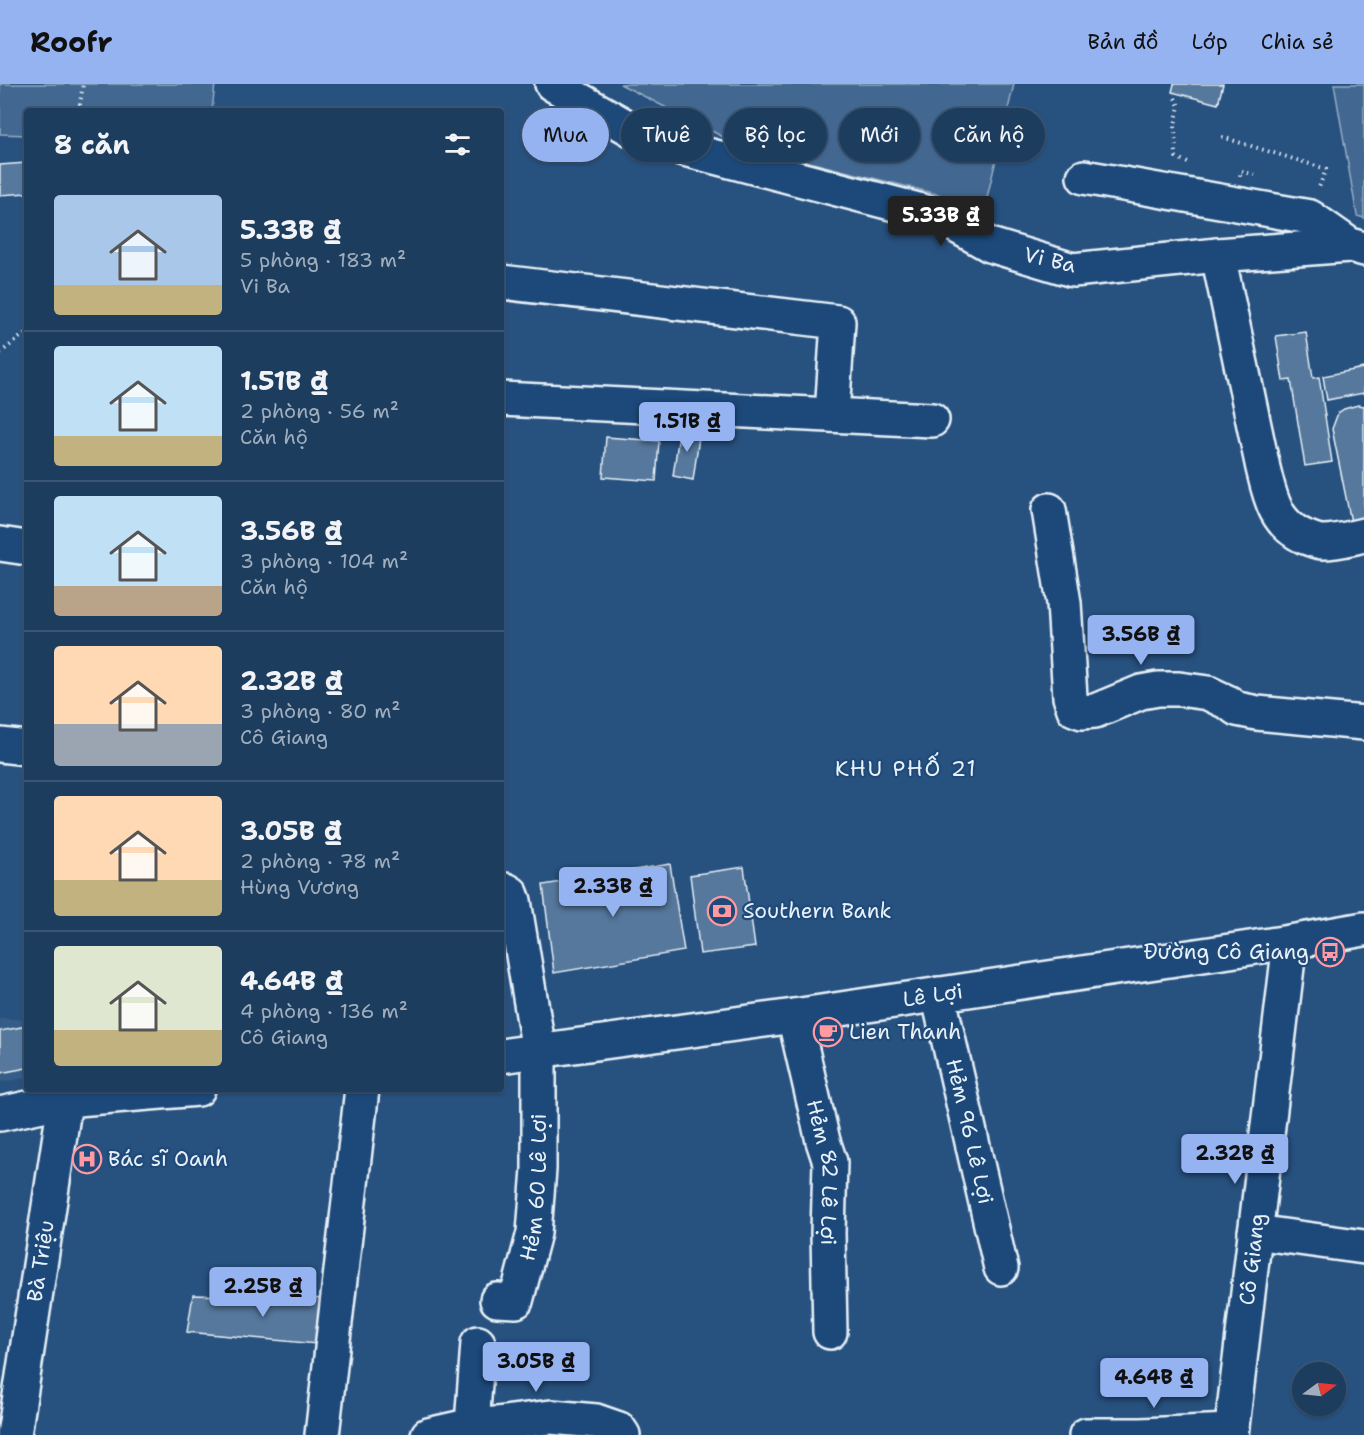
<!DOCTYPE html>
<html lang="vi">
<head>
<meta charset="utf-8">
<style>
  :root { --surface:#1d3d5f; --page:#2a4868; --text:#f1f3f6; --muted:#a0aebd; --line:#3b5674; --accent:#95b2f1 }
  body { margin:0; font-family:"Shantell Sans",sans-serif; background:var(--page); color:var(--text); height:100vh; display:flex; flex-direction:column; font-size:22px; white-space:nowrap }
  * { box-sizing:border-box; margin:0 }
  p { font-size:20px; color:var(--muted) }
  .icon { flex:none; width:33px; height:33px; fill:none; stroke:currentColor; stroke-width:2; stroke-linecap:round; stroke-linejoin:round }
  .map { position:relative; flex:1; overflow:hidden }
  .panel { position:absolute; left:24px; top:24px; width:480px; height:984px; display:flex; flex-direction:column; background:var(--surface); border-radius:6px; box-shadow:0 2px 4px #0004,0 0 0 2px var(--line) }
  .panel>* { flex:none }
  .hud { position:absolute; left:522px; top:24px; width:570px; height:54px; display:flex; gap:12px }
  .needle { width:39px; rotate:75deg }
  .controls { position:absolute; left:1292px; top:1278px; display:grid; gap:12px }
  .controls a { display:grid; place-items:center; width:54px; height:54px; border-radius:50%; background:var(--surface); box-shadow:0 2px 4px #0004,0 0 0 2px var(--line); font-size:30px }
  .price { position:absolute; translate:-50% -51px; padding:0 14px; border-radius:6px; background:var(--accent); color:#111; font-size:20px; line-height:39px; filter:drop-shadow(0 2px 3px #0008) }
  .price::after { content:''; position:absolute; left:50%; top:36px; width:18px; height:14px; margin-left:-9px; background:inherit; clip-path:polygon(0 0,100% 0,50% 100%) }
  .price.selected { background:#222; color:#fff }
  ul { padding:0; list-style:none }
  li { display:flex; align-items:center; gap:18px; height:150px; padding:0 30px }
  li+li { border-top:2px solid var(--line) }
  li span { display:grid; place-items:center; flex:none; width:168px; height:120px; border-radius:6px; color:#555 }
  li>.icon { margin-inline-start:auto }
  span .icon { width:72px; height:72px; fill:#fffc; stroke-width:1 }
  li b { font-size:26px }
  h2 { display:flex; justify-content:space-between; align-items:center; height:72px; padding:0 30px; font-size:26px }
  .pill { padding:0 21px; border-radius:27px; background:var(--surface); box-shadow:0 2px 4px #0004,0 0 0 2px var(--line); font-size:21px; line-height:54px }
  .pill.selected { background:var(--accent); color:#111 }
  header { display:flex; align-items:center; gap:36px; box-sizing:border-box; height:84px; padding:0 30px; background:var(--accent); color:#111 }
  header strong { font-size:28px }
  nav { display:flex; gap:33px; margin-inline-start:auto; font-size:21px }
  .map>svg:first-child { display:block }
  .built { fill:#355d88 }
  .green { fill:#436891; stroke:#96acc4; stroke-width:1.5 }
  .building { fill:#57789d; stroke:#e8f1f8; stroke-width:1.5 }
  .lines { fill:none; stroke-linecap:round; stroke-linejoin:round }
  .minor-casing { stroke:#e8f1f8; stroke-width:38 }
  .major-casing { stroke:#e8f1f8; stroke-width:38 }
  .path { stroke:#e8f1f8; stroke-width:4; stroke-dasharray:1.5 4.5; stroke-linecap:butt }
  .minor { stroke:#1f4a7a; stroke-width:33 }
  .major { stroke:#1f4a7a; stroke-width:33 }
  .labels { text-anchor:middle; dominant-baseline:central; stroke-width:4.5; stroke-linejoin:round; paint-order:stroke }
  .street-label { font-size:21px; fill:#e8f1f8; stroke:#1f4a7a }
  .poi-label { font-size:21px; fill:#e8f1f8; stroke:#1f4a7a; text-anchor:start }
  .neighbourhood-label { font-size:22px; letter-spacing:1.5px; fill:#e8f1f8; stroke:#1f4a7a }
</style>
</head>
<body>
<header>
<strong>Roofr</strong>
<nav><a>Bản đồ</a><a>Lớp</a><a>Chia sẻ</a></nav>
</header>
<div class="map">
<svg width="1364" height="1351" viewBox="0 0 1364 1351">
  <rect width="100%" height="100%" fill="#27517f"/>
  <filter id="ink" filterUnits="userSpaceOnUse"><feTurbulence type="fractalNoise" baseFrequency=".0167" numOctaves="2"/><feDisplacementMap in="SourceGraphic" scale="12" xChannelSelector="R" yChannelSelector="G"/><feConvolveMatrix kernelMatrix="1 2 1 2 8 2 1 2 1" color-interpolation-filters="sRGB"/></filter>
  <g filter="url(#ink)">
    <!-- built -->
    <path class="built" d="M0 934 27 936V994L0 998Z"/>
    <!-- green -->
    <path class="green" d="M0 0H215L212 27H27V51L0 50Z
      M620 0H1014L985 122 737 60Z
      M1334 0H1364V134L1357 132Z"/>
    <!-- building -->
    <path class="building" d="M1174 0H1223L1218 20 1172 8Z
      M26 79 27 109 0 111V81Z
      M1306 248 1313 294 1319 293 1332 378 1305 382 1291 296 1283 297 1276 252Z
      M1364 284V309L1327 316 1323 292Z
      M1358 321 1364 322V435L1351 438 1332 345 1338 329 1344 325Z
      M680 343 700 346 693 396 673 392Z
      M606 353 659 357 656 397 603 393Z
      M670 780 684 867 554 889 543 801Z
      M744 783 755 863 700 870 690 791Z
      M27 942V984L0 989V947Z
      M193 1211 333 1215 328 1261 187 1248Z"/>
    <g class="lines">
      <!-- minor casing -->
      <g class="minor-casing">
        <g id="minor">
          <path d="M552 0 650 56 937 131 990 161 1073 186 1218 171 1350 161 1364 165"/>
          <path d="M1084 93 1310 133 1350 161"/>
          <path d="M1218 171 1263 384C1270 413 1275 440 1305 453 1311 455 1317 458 1323 458 1337 458 1350 454 1364 451"/>
          <path d="M501 198 838 238 832 331"/>
          <path d="M501 315 932 336"/>
          <path d="M1049 426 1064 519 1070 613 1074 625 1082 628 1095 627 1141 608 1158 605H1179L1208 609 1229 619 1237 625 1257 629 1364 639"/>
          <path d="M0 460 27 464"/>
          <path d="M0 661 27 664"/>
          <path id="s1" d="M938 910 1001 1184"/>
          <path id="s2" d="M794 932 823 1057 830 1078 828 1149 830 1248"/>
          <path d="M1255 1148 1364 1163"/>
          <path id="s3" d="M497 1216 516 1217 534 1149 539 1085V967L514 817 511 809 506 806H501"/>
          <path d="M472 1341 478 1259"/>
          <path id="s4" d="M14 1351 67 1005"/>
          <path d="M322 1351 362 1005"/>
          <path d="M428 1351 472 1341 496 1340 551 1333 596 1337 619 1345 623 1351"/>
          <path d="M1086 1351H1141L1231 1347"/>
          <path id="s5" d="M1231 1351 1290 858"/>
        </g>
      </g>
      <!-- major casing -->
      <g class="major-casing">
        <g id="major">
          <path id="s6" d="M501 972 794 932 1290 858 1364 845"/>
          <path d="M0 1030 65 1016 198 1005"/>
        </g>
      </g>
      <!-- path -->
      <path class="path" d="M1175 14 1179 22 1175 41 1176 73 1190 80
        M79 27 83 0
        M1222 53 1326 85 1318 106
        M1240 92 1241 87 1255 91
        M0 269 27 248"/>
      <!-- minor -->
      <use href="#minor" class="minor"/>
      <!-- major -->
      <use href="#major" class="major"/>
    </g>
  </g>
  <!-- icons -->
  <defs>
    <g id="bank-ring" transform="scale(1.5)"><circle r="9.5" fill="#1f4a7a" stroke="#ff9aa2" stroke-width="1.5"/><path d="M-6-4H6V4H-6ZM0-2.3a2.3 2.3 0 1 0 0 4.6a2.3 2.3 0 1 0 0-4.6Z" fill="#ff9aa2"/></g>
    <g id="bus-ring" transform="scale(1.5)"><circle r="9.5" fill="#1f4a7a" stroke="#ff9aa2" stroke-width="1.5"/><path d="M-5-6H5V4H4V6H2V4H-2V6H-4V4H-5ZM-3.5-4V0h7V-4ZM-3.5 1.2v1.5H-2V1.2ZM2 1.2v1.5H3.5V1.2Z" fill="#ff9aa2"/></g>
    <g id="cafe-ring" transform="scale(1.5)"><circle r="9.5" fill="#1f4a7a" stroke="#ff9aa2" stroke-width="1.5"/><path d="M-5.5-4.5H6V0H3Q3 3.5 0 3.5H-2.5Q-5.5 3.5-5.5 0ZM3-3.2v2h1.7v-2ZM-6 4.5H4V6H-6Z" fill="#ff9aa2"/></g>
    <g id="hospital-ring" transform="scale(1.5)"><circle r="9.5" fill="#1f4a7a" stroke="#ff9aa2" stroke-width="1.5"/><path d="M-5-5h3v3.5h4V-5h3V5h-3V1.5h-4V5h-3Z" fill="#ff9aa2"/></g>
  </defs>
  <g fill-rule="evenodd">
    <use href="#bank-ring" x="722" y="827"/>
    <use href="#bus-ring" x="1330" y="868"/>
    <use href="#cafe-ring" x="828" y="948"/>
    <use href="#hospital-ring" x="87" y="1075"/>
  </g>
  <g class="labels">
    <!-- street labels -->
    <g class="street-label">
      <text transform="translate(1050 176) rotate(13)">Vi Ba</text>
      <text stroke="none"><textPath href="#s6" startOffset="436">Lê Lợi</textPath></text>
      <text stroke="none"><textPath href="#s1" startOffset="141">Hẻm 96 Lê Lợi</textPath></text>
      <text stroke="none"><textPath href="#s2" startOffset="160">Hẻm 82 Lê Lợi</textPath></text>
      <text stroke="none"><textPath href="#s3" startOffset="135">Hẻm 60 Lê Lợi</textPath></text>
      <text stroke="none"><textPath href="#s5" startOffset="177">Cô Giang</textPath></text>
      <text stroke="none"><textPath href="#s4" startOffset="176">Bà Triệu</textPath></text>
    </g>
    <!-- poi labels -->
    <g class="poi-label">
      <text x="743" y="827">Southern Bank</text>
      <text x="1309" y="868" text-anchor="end">Đường Cô Giang</text>
      <text x="849" y="948">Lien Thanh</text>
      <text x="108" y="1075">Bác sĩ Oanh</text>
    </g>
    <!-- neighbourhood labels -->
    <g class="neighbourhood-label">
      <text x="906" y="684">KHU PHỐ 21</text>
    </g>
  </g>
</svg>
<div class="controls">
<a><svg class="needle" viewBox="-14 -14 28 28"><path d="M0-13l5 13h-10z" fill="#e53935"/><path d="M0 13l5-13h-10z" fill="#a0aebd"/></svg></a>
</div>
<b class="price selected" style="left:941px;top:163px">5.33B ₫</b>
<b class="price" style="left:687px;top:369px">1.51B ₫</b>
<b class="price" style="left:1141px;top:582px">3.56B ₫</b>
<b class="price" style="left:613px;top:834px">2.33B ₫</b>
<b class="price" style="left:1235px;top:1101px">2.32B ₫</b>
<b class="price" style="left:263px;top:1234px">2.25B ₫</b>
<b class="price" style="left:536px;top:1309px">3.05B ₫</b>
<b class="price" style="left:1154px;top:1325px">4.64B ₫</b>
<div class="hud">
<a class="pill selected">Mua</a>
<a class="pill">Thuê</a>
<a class="pill">Bộ lọc</a>
<a class="pill">Mới</a>
<a class="pill">Căn hộ</a>
</div>
<section class="panel">
<h2>8 căn<svg class="icon" aria-label="filters" viewBox="0 0 24 24"><path d="M4 7h16M4 17h16"/><circle cx="9" cy="7" r="2"/><circle cx="15" cy="17" r="2"/></svg></h2>
<ul>
<li><span style="background:linear-gradient(#a9c7e8 75%,#c2b280 0)"><svg class="icon" aria-label="home" viewBox="0 0 24 24"><path d="M3 11l9-7 9 7M6 9v11h12V9"/></svg></span><div><b>5.33B ₫</b><p>5 phòng · 183 m²</p><p>Vi Ba</p></div></li>
<li><span style="background:linear-gradient(#bfe0f5 75%,#c2b280 0)"><svg class="icon" aria-label="home" viewBox="0 0 24 24"><path d="M3 11l9-7 9 7M6 9v11h12V9"/></svg></span><div><b>1.51B ₫</b><p>2 phòng · 56 m²</p><p>Căn hộ</p></div></li>
<li><span style="background:linear-gradient(#bfe0f5 75%,#b9a48a 0)"><svg class="icon" aria-label="home" viewBox="0 0 24 24"><path d="M3 11l9-7 9 7M6 9v11h12V9"/></svg></span><div><b>3.56B ₫</b><p>3 phòng · 104 m²</p><p>Căn hộ</p></div></li>
<li><span style="background:linear-gradient(#ffd9b3 65%,#9aa5b1 0)"><svg class="icon" aria-label="home" viewBox="0 0 24 24"><path d="M3 11l9-7 9 7M6 9v11h12V9"/></svg></span><div><b>2.32B ₫</b><p>3 phòng · 80 m²</p><p>Cô Giang</p></div></li>
<li><span style="background:linear-gradient(#ffd9b3 70%,#c2b280 0)"><svg class="icon" aria-label="home" viewBox="0 0 24 24"><path d="M3 11l9-7 9 7M6 9v11h12V9"/></svg></span><div><b>3.05B ₫</b><p>2 phòng · 78 m²</p><p>Hùng Vương</p></div></li>
<li><span style="background:linear-gradient(#dfe7d0 70%,#c2b280 0)"><svg class="icon" aria-label="home" viewBox="0 0 24 24"><path d="M3 11l9-7 9 7M6 9v11h12V9"/></svg></span><div><b>4.64B ₫</b><p>4 phòng · 136 m²</p><p>Cô Giang</p></div></li>
</ul>
</section>
</div>
</body>
</html>
